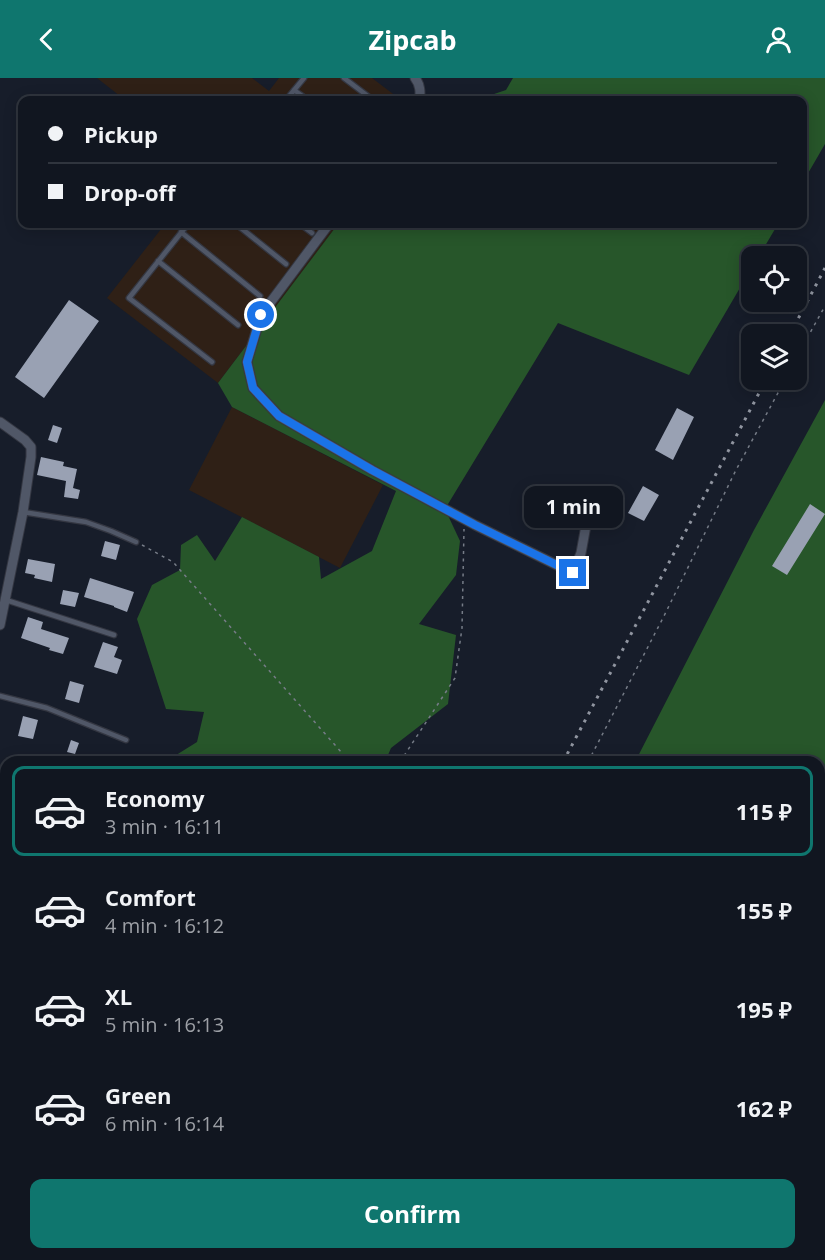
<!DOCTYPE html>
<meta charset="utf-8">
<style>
:root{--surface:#111620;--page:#1e232d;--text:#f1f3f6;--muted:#9c9fa5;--line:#30353e;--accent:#0f766e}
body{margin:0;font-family:"Open Sans",sans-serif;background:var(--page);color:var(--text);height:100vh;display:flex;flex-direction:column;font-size:22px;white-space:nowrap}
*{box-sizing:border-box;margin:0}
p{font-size:20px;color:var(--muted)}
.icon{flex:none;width:33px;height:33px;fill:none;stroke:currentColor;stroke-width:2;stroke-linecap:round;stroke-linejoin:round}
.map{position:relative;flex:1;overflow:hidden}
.panel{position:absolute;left:0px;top:678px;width:825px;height:504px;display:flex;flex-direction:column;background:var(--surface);border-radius:18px 18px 0 0;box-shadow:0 3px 15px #0003,0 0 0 2px var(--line)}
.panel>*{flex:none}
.top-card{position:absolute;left:18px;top:18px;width:789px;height:132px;border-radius:12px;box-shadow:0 3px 15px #0003,0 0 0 2px var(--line);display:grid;align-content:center;height:132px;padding:0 30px;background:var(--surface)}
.fabs{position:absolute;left:741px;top:168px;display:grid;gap:12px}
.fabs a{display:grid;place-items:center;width:66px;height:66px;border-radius:12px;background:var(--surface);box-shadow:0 3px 15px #0003,0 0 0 2px var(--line);font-size:30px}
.end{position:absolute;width:27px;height:27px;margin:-14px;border:8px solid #1a73e8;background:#fff;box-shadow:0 0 0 3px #fff}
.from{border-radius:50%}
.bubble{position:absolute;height:42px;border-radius:12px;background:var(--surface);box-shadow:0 3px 15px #0003,0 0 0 2px var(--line);font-size:20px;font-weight:700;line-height:42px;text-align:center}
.top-card b{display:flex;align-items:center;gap:21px;height:57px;font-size:22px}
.top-card b+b{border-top:2px solid var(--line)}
.top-card i{width:15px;height:15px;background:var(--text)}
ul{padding:10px 0 0;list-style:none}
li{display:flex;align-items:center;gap:18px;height:90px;margin:0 12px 9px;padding:0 18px;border:3px solid transparent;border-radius:12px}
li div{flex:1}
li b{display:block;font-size:22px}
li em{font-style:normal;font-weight:700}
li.active{border-color:var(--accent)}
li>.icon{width:54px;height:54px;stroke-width:1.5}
.action{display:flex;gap:12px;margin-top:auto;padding:12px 30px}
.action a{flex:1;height:69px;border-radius:12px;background:var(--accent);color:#fff;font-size:24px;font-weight:700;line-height:69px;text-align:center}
header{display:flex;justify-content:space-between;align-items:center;height:78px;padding:0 30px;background:var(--accent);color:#fff;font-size:27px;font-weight:700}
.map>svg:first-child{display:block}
.industrial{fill:#2f2016}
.forest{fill:#27562a}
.water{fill:#0e5566;stroke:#4c7f8e;stroke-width:1.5}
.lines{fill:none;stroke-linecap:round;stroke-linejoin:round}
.river{stroke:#0e5566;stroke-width:18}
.building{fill:#99a1b3}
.service-casing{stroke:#343742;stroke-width:7}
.minor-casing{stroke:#343742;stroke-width:11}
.path{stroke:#767c87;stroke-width:1.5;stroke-dasharray:3 4.5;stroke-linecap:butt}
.service{stroke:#505767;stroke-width:4.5}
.minor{stroke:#505767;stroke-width:9}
.rail{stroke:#9095a0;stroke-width:3;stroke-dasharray:3 6;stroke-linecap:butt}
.route{stroke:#1a73e8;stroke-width:8}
</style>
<header><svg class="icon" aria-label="back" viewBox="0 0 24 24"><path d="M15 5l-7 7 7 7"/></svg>Zipcab<svg class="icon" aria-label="person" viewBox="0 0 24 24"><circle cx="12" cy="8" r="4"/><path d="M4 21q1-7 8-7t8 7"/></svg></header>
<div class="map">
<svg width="825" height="1182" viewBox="0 0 825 1182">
<rect width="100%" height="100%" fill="#171d2a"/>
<path class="industrial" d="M97,0H252L269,13L279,0H372L401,22H125Z
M165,146H338L218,305L107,220Z
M232,329L383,407L340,490L189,412Z
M6,930V1158L0,1170V931Z"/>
<path class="forest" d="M513,0H825V66L803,104L802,22H476L506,12Z
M338,146H778L759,178H752L751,191L689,297L558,245L445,431L460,463L456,497L419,546L456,557L448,626L391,670L385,684H165L197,664L204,634L166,631L137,541L152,507L180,492L181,467L197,457L215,483L242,439L319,479L321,501L372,473L396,413L232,329L218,305Z
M825,322V1043L819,1044V684H635L754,452Z"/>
<path class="water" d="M825,1043V1145L819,1148V1044Z
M691,1176H764L749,1182H705Z"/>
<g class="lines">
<path class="river" d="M0,865L6,866"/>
</g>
<path class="building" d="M69,222L99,243L44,320L15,299Z
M677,330L694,339L673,382L655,372Z
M53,347L62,350L57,365L48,362Z
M41,379L64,384L63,388L77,391L73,410L80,412L78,421L64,419L66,403L37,397Z
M643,408L659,417L644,443L628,435Z
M810,426L825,436L787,497L772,488Z
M105,463L120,467L116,482L101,478Z
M28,481L55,486L52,504L34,500L35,497L25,495Z
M90,500L134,514L127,534L114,529V528L84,519Z
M63,512L79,515L75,529L60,526Z
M28,539L43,544L41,551L69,560L63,576L49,572L50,570L21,560Z
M103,564L118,569L114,579L122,582L117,596L94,589Z
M70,603L84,607L79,625L65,621Z
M23,638L38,642L33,661L18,658Z
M71,662L79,665L75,676L67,674Z"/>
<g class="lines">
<defs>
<path id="service" d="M344,0L373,22
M294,12L308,22
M286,22L304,0
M188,146L129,220L212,284
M236,146L286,186
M300,146L312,155
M181,154L260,218
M158,183L238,247
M23,434L86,444L111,453L136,464
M6,522L114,557
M0,618L47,630L126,662
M0,1025L6,1030"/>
<path id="minor" d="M415,0C420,6 421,15 419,22
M329,146L261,237L247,284L253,310L279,338L372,392L475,447L573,495L581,475L591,420
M0,344L25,362L31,369V379L23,434L0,547
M600,1176L615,1182
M155,1182L157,1176
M424,1182L432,1176"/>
</defs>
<use href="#service" class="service-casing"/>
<use href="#minor" class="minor-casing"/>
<path class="path" d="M796,280L825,228
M142,467L173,484L350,684
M400,684L455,600L462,550L464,451
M588,684L664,538L736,392L785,302
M0,832L6,829
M0,921L6,925
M819,996L825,995"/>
<use href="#service" class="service"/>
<use href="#minor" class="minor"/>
<path class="rail" d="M790,256L825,190
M563,684L766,302
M302,1182L305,1176
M321,1182L324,1176"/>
</g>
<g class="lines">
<path class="route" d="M261,237L247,284L253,310L279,338L372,392L475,447L573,495"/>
</g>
</svg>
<div class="fabs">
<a><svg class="icon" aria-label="locate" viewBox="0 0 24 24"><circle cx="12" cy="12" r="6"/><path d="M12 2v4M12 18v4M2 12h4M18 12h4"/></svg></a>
<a><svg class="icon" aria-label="layers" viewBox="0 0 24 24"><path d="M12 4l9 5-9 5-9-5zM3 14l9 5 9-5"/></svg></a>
</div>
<i class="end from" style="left:261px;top:237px"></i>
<i class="end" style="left:573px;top:495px"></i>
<div class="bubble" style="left:524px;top:408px;width:99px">1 min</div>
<div class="top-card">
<b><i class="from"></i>Pickup</b>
<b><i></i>Drop-off</b>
</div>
<section class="panel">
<ul>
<li class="active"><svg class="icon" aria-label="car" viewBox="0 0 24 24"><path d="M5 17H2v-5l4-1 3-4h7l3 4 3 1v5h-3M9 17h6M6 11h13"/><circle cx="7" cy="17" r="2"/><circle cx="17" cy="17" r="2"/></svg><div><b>Economy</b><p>3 min · 16:11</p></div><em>115 ₽</em></li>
<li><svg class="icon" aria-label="car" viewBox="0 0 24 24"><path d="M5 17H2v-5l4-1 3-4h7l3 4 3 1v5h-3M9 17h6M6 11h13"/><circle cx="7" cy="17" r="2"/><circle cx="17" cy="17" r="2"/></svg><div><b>Comfort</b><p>4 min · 16:12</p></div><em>155 ₽</em></li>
<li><svg class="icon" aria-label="car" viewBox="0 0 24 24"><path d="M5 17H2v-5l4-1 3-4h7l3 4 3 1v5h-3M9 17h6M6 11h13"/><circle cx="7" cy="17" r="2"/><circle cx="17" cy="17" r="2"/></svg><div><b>XL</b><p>5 min · 16:13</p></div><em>195 ₽</em></li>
<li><svg class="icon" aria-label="car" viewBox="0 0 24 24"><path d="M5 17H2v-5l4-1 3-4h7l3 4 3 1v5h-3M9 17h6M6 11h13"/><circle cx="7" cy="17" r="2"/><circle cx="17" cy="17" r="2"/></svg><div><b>Green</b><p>6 min · 16:14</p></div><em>162 ₽</em></li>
</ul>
<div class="action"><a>Confirm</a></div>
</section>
</div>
